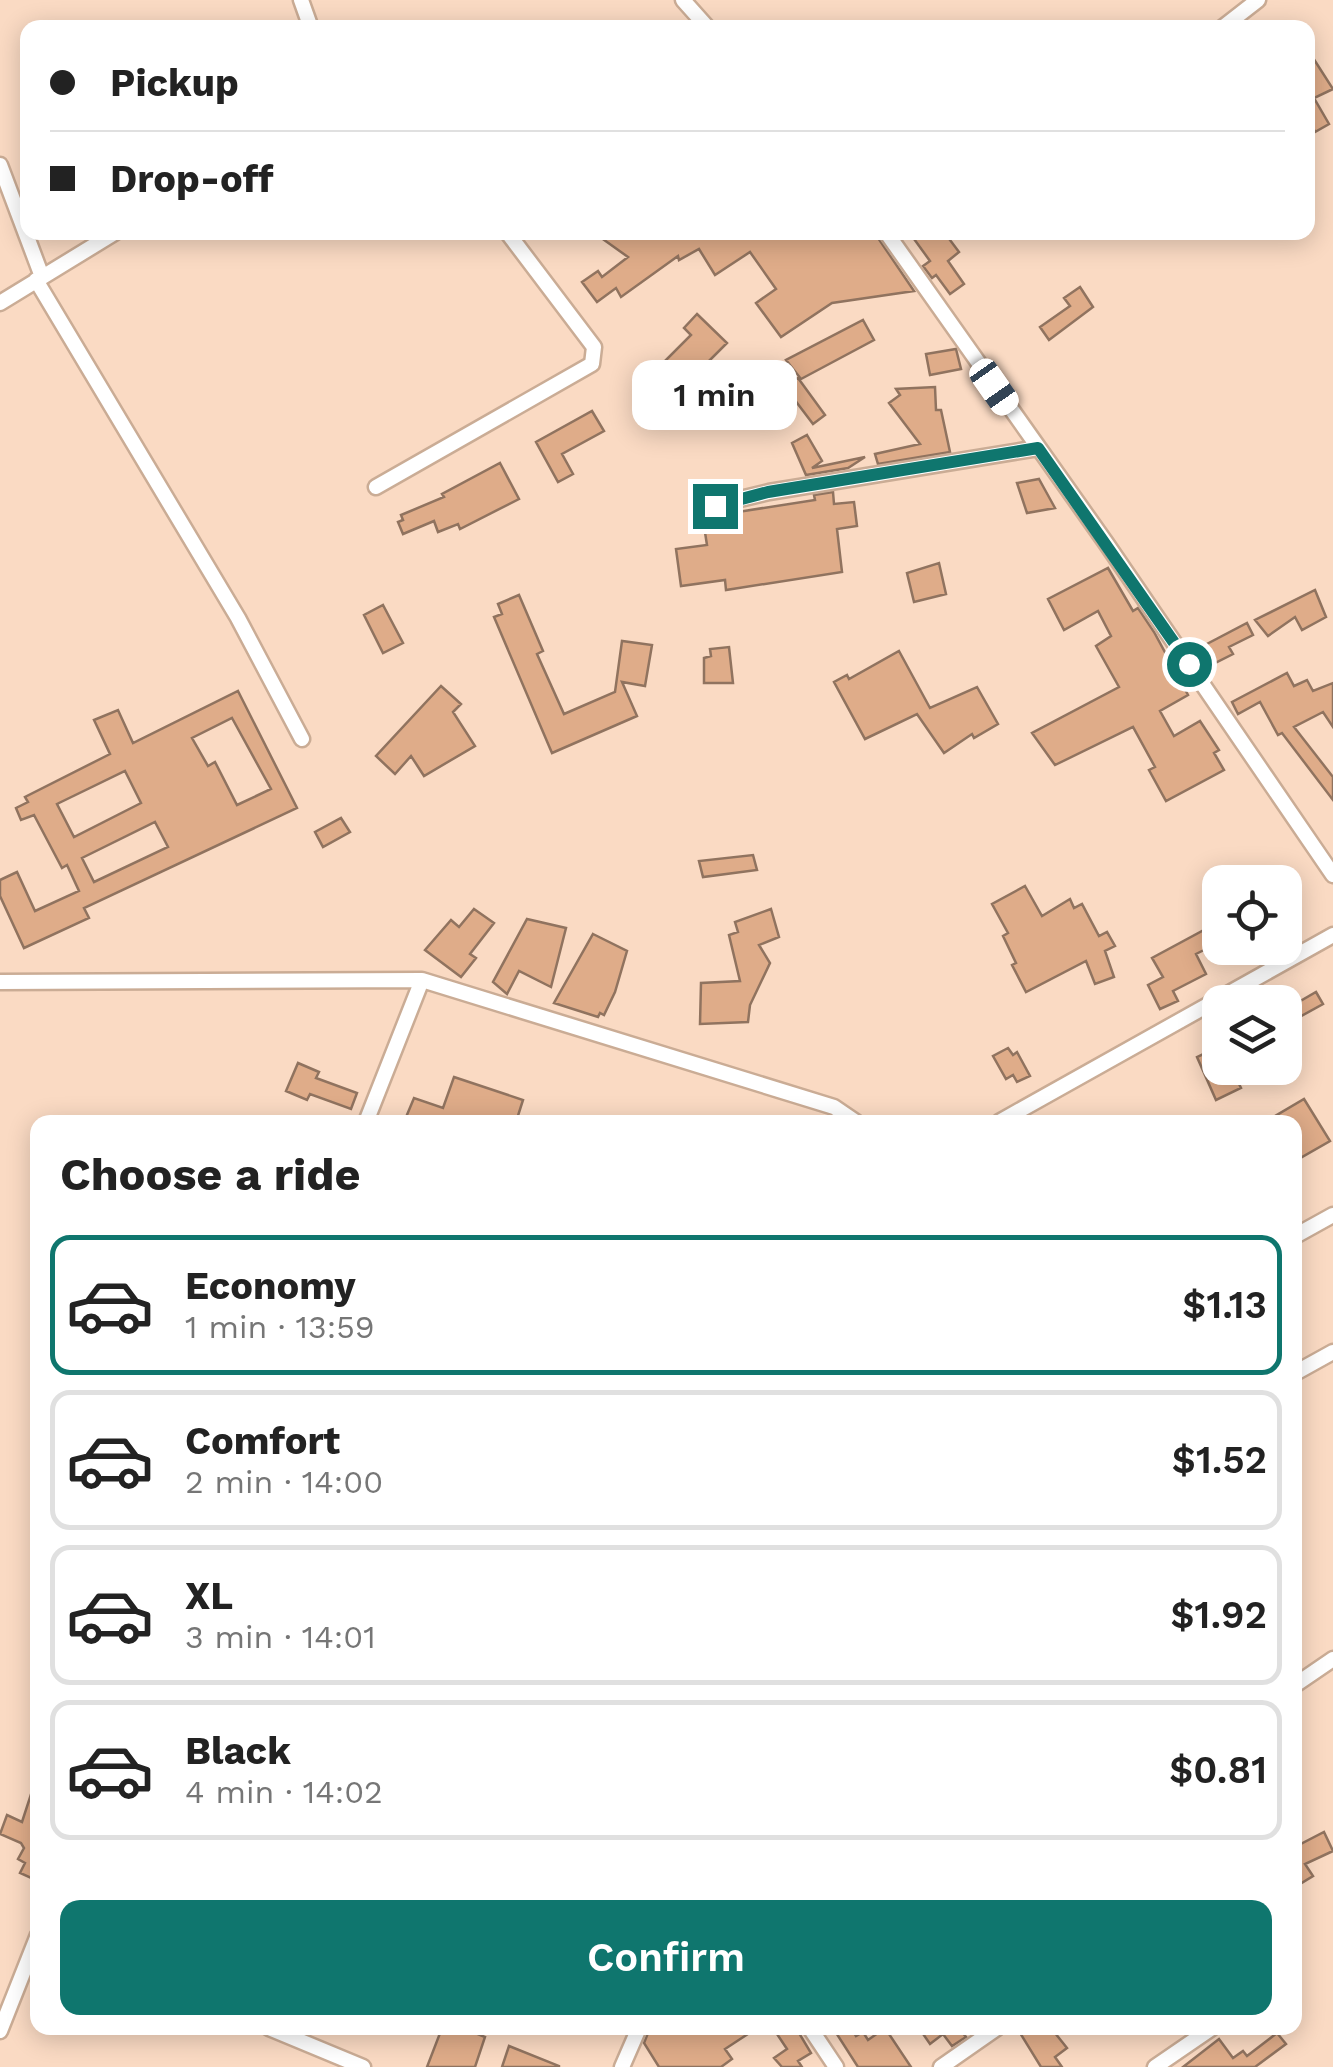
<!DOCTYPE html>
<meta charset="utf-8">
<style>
:root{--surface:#fff;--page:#f6f6f6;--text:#222;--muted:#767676;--line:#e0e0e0;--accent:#0f766e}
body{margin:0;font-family:"Work Sans",sans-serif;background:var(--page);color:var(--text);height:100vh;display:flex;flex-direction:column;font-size:38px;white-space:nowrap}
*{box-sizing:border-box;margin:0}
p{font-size:32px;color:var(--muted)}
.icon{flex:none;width:55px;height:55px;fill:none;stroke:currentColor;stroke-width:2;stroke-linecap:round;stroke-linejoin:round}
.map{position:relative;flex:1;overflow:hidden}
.details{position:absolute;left:30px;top:1115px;width:1272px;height:920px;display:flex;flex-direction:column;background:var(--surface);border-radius:20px;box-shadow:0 5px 25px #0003}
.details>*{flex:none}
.hud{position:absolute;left:20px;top:20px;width:1295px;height:220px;border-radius:20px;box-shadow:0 5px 25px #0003;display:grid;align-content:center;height:220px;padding:0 30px;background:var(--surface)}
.fabs{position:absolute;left:1202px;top:865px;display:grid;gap:20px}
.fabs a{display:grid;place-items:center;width:100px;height:100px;border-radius:20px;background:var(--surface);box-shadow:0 5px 25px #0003;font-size:50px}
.end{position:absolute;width:45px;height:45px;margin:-22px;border:12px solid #0f766e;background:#fff;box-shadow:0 0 0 5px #fff}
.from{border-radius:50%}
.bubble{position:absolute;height:70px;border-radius:20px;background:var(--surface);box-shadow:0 5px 25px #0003;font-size:32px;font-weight:600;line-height:70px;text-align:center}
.car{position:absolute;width:30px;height:60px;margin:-30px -15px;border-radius:12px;box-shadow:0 0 8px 2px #0007;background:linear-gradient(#fff 24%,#345 0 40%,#fff 0 76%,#345 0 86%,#fff 0)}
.hud b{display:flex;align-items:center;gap:35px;height:95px;font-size:38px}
.hud b+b{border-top:2px solid var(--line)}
.hud i{width:25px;height:25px;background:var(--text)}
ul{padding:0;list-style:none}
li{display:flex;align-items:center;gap:30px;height:140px;margin:0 20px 15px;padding:0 10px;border:5px solid var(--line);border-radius:20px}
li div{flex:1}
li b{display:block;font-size:38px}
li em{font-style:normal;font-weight:600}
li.current{border-color:var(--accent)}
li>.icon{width:90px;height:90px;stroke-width:1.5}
h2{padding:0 30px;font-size:45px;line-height:120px}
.button{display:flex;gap:20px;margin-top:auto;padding:20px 30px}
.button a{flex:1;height:115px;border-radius:20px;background:var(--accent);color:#fff;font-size:40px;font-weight:600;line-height:115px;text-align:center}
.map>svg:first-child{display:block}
.building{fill:#dfac89;stroke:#90735f;stroke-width:2.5;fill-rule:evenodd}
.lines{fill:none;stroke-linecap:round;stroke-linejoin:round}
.minor-casing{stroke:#caac95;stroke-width:19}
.minor{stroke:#fff;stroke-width:14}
.route{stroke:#0f766e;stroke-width:12}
</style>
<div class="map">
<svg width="1333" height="2067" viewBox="0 0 1333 2067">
<rect width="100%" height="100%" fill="#fadac3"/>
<path class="building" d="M1308,50L1333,89L1314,98L1329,124L1315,132L1308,116Z
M593,232H874L914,291L832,303L781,337L756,303L776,289L750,252L715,275L699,249L679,260L678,256L621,297L616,288L597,302L582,282L598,271L602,277L628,257Z
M909,232H944L959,252L948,261L964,284L950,294L936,275L932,278L923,266L930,261Z
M1080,287L1093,307L1049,340L1040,327L1070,306L1064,298Z
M697,314L727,343L672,398L652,384L657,379L652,374L691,335L684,328Z
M863,320L874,340L801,379L786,360Z
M956,349L961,369L930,375L926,354Z
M798,378L825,415L813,424L785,387Z
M935,387L936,410H941L950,452L878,464L875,454L920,444L889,403L900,395L896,389Z
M592,411L604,431L562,454L573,474L558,482L536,442Z
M807,435L822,461L812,468L865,457L848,468L806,475L792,443Z
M500,463L519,499L460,529L458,524L438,532L434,521L403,534L398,522L403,520L401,515L444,497L442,494Z
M1039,479L1055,508L1027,513L1017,483Z
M833,492L834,504L854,502L857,526L837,529L842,572L726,590L725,580L681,586L676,549L707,545L704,526L719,523L718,515L815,500L814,495Z
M939,563L946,594L914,602L907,573Z
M1108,568L1133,611L1138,608L1154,632L1188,695L1160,711L1174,736L1200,721L1219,750L1214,753L1224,770L1166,801L1149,770L1155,767L1133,727L1055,765L1032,733L1119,687L1096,646L1111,636L1098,611L1064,630L1048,599Z
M1315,590L1326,617L1302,630L1295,617L1268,636L1255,620Z
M519,595L543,651L537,654L564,714L615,692L622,641L652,645L645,686L622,682L637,716L552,753L494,617L502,614L498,604Z
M383,605L403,643L383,653L364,615Z
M1247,623L1253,635L1229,647L1233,654L1215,663L1205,645Z
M729,647L733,683H704V658L711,656L710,649Z
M899,651L930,708L977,687L998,724L974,738L972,734L944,753L917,714L865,739L834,682L847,675L849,679Z
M1287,673L1294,686L1307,680L1313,691L1333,683V727L1323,712L1294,727L1333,777V800L1282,733L1278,735L1260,702L1238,714L1232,702Z
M441,686L461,704L453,712L475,746L424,776L411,756L395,774L376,756Z
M238,691L297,808L84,908L89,918L24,948L0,896V880L17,872L35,911L79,891L67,865L62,868L34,815L21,820L16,808L28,802L25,797L110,754L94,720L118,710L133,743ZM232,718L271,789L237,805L215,762L208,766L192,738ZM125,771L141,803L74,837L57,804ZM155,822L168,847L94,882L82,858Z
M341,818L350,832L323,847L315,832Z
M753,855L757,870L703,877L699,861Z
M1025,886L1042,916L1070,899L1074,908L1082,904L1099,936L1107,932L1115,946L1105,951L1114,977L1095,984L1086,961L1026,992L1012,965L1016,963L1003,936L1008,933L992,904Z
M474,909L494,923L470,954L476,958L461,977L425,950L451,920L459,927Z
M771,909L779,937L759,945L770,963L750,1005L748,1022L700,1024L701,983L740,981L729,935L738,932L735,922Z
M527,919L566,928L551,987L519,971L507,994L493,982Z
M1204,930L1212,946L1196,954L1206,974L1173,991L1178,1001L1160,1009L1148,985L1163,977L1152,958Z
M593,934L627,951L615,992L604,1015L600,1013L598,1017L554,1003Z
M1316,992L1323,1004L1285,1025V1010Z
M1220,1046V1068H1231L1241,1088L1216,1100L1197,1057Z
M1008,1048L1013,1055L1017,1052L1030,1076L1017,1082L1013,1075L1006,1079L993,1056Z
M298,1063L319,1072L316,1078L357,1093L351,1109L310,1094L307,1100L286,1091Z
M454,1077L523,1100L516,1122H404L414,1098L443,1108Z
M1304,1099L1330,1141L1295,1161V1122H1265Z
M35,1782H38V1881L20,1873L25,1863L18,1859L24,1848L21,1843L0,1834L7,1815L22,1822Z
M1324,1832L1333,1851L1305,1864L1313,1876L1295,1887V1847Z
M442,2028H463L485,2037L475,2067H427Z
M650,2028H757L725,2049L732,2059L721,2067H659L644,2043Z
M773,2028H796L811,2053L798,2061L802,2067H782L774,2058L787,2049Z
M833,2028H851L856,2036L863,2032L868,2040L885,2028L911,2067H858Z
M919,2028H959L966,2037L952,2046L943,2034L930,2044Z
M1017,2028H1051L1067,2048L1055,2057L1062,2067H1041Z
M1277,2033L1286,2044L1255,2067H1183L1219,2039L1233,2058L1243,2051L1247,2056Z
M509,2046L559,2066V2067H502Z"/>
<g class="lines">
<defs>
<path id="minor" d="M301,0L311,28
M683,0L708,28
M1222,28L1258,0
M0,165L41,274
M886,232L1106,543L1333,875
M36,280L238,618L302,739
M0,303L116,232
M376,487L592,364L594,347L507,232
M715,505L769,492L1038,448
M0,982L422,980L834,1107L856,1122
M366,1122L422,980
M999,1122L1333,935
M1295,1236L1333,1215
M1295,1373L1333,1352
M1295,1685L1333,1659
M269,2028L363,2067
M810,2028L836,2067
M0,2031L38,1935
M622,2067L639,2028
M941,2067L997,2028
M1155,2067L1212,2028"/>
</defs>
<use href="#minor" class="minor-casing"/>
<use href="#minor" class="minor"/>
</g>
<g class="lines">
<path class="route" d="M715,506L768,492L1038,448L1189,664"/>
</g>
</svg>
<div class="fabs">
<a><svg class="icon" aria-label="locate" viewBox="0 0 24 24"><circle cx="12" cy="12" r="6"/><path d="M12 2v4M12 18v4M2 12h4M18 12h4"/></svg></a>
<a><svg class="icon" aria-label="layers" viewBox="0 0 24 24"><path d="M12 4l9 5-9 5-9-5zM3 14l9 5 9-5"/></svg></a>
</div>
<i class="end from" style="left:1189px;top:664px"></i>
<i class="end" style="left:715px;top:506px"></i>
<div class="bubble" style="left:632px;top:360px;width:165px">1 min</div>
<i class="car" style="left:994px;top:387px;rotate:145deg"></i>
<div class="hud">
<b><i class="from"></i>Pickup</b>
<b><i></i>Drop-off</b>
</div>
<section class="details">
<h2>Choose a ride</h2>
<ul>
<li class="current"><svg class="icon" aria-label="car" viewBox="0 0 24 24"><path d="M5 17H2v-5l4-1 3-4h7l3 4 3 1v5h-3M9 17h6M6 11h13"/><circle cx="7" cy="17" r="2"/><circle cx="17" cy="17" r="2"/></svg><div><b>Economy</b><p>1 min · 13:59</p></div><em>$1.13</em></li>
<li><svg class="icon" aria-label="car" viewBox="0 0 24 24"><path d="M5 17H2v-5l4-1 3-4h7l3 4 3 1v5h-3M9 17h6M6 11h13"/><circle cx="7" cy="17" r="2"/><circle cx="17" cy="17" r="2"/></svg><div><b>Comfort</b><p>2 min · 14:00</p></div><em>$1.52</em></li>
<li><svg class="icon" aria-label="car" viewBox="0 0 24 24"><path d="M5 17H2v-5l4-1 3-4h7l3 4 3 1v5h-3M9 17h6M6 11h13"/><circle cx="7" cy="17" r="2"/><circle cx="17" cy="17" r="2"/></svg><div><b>XL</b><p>3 min · 14:01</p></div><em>$1.92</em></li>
<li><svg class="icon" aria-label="car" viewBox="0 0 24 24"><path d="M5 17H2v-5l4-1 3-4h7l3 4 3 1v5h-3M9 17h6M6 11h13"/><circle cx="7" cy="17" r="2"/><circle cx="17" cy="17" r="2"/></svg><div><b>Black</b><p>4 min · 14:02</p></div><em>$0.81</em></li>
</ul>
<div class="button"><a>Confirm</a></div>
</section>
</div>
